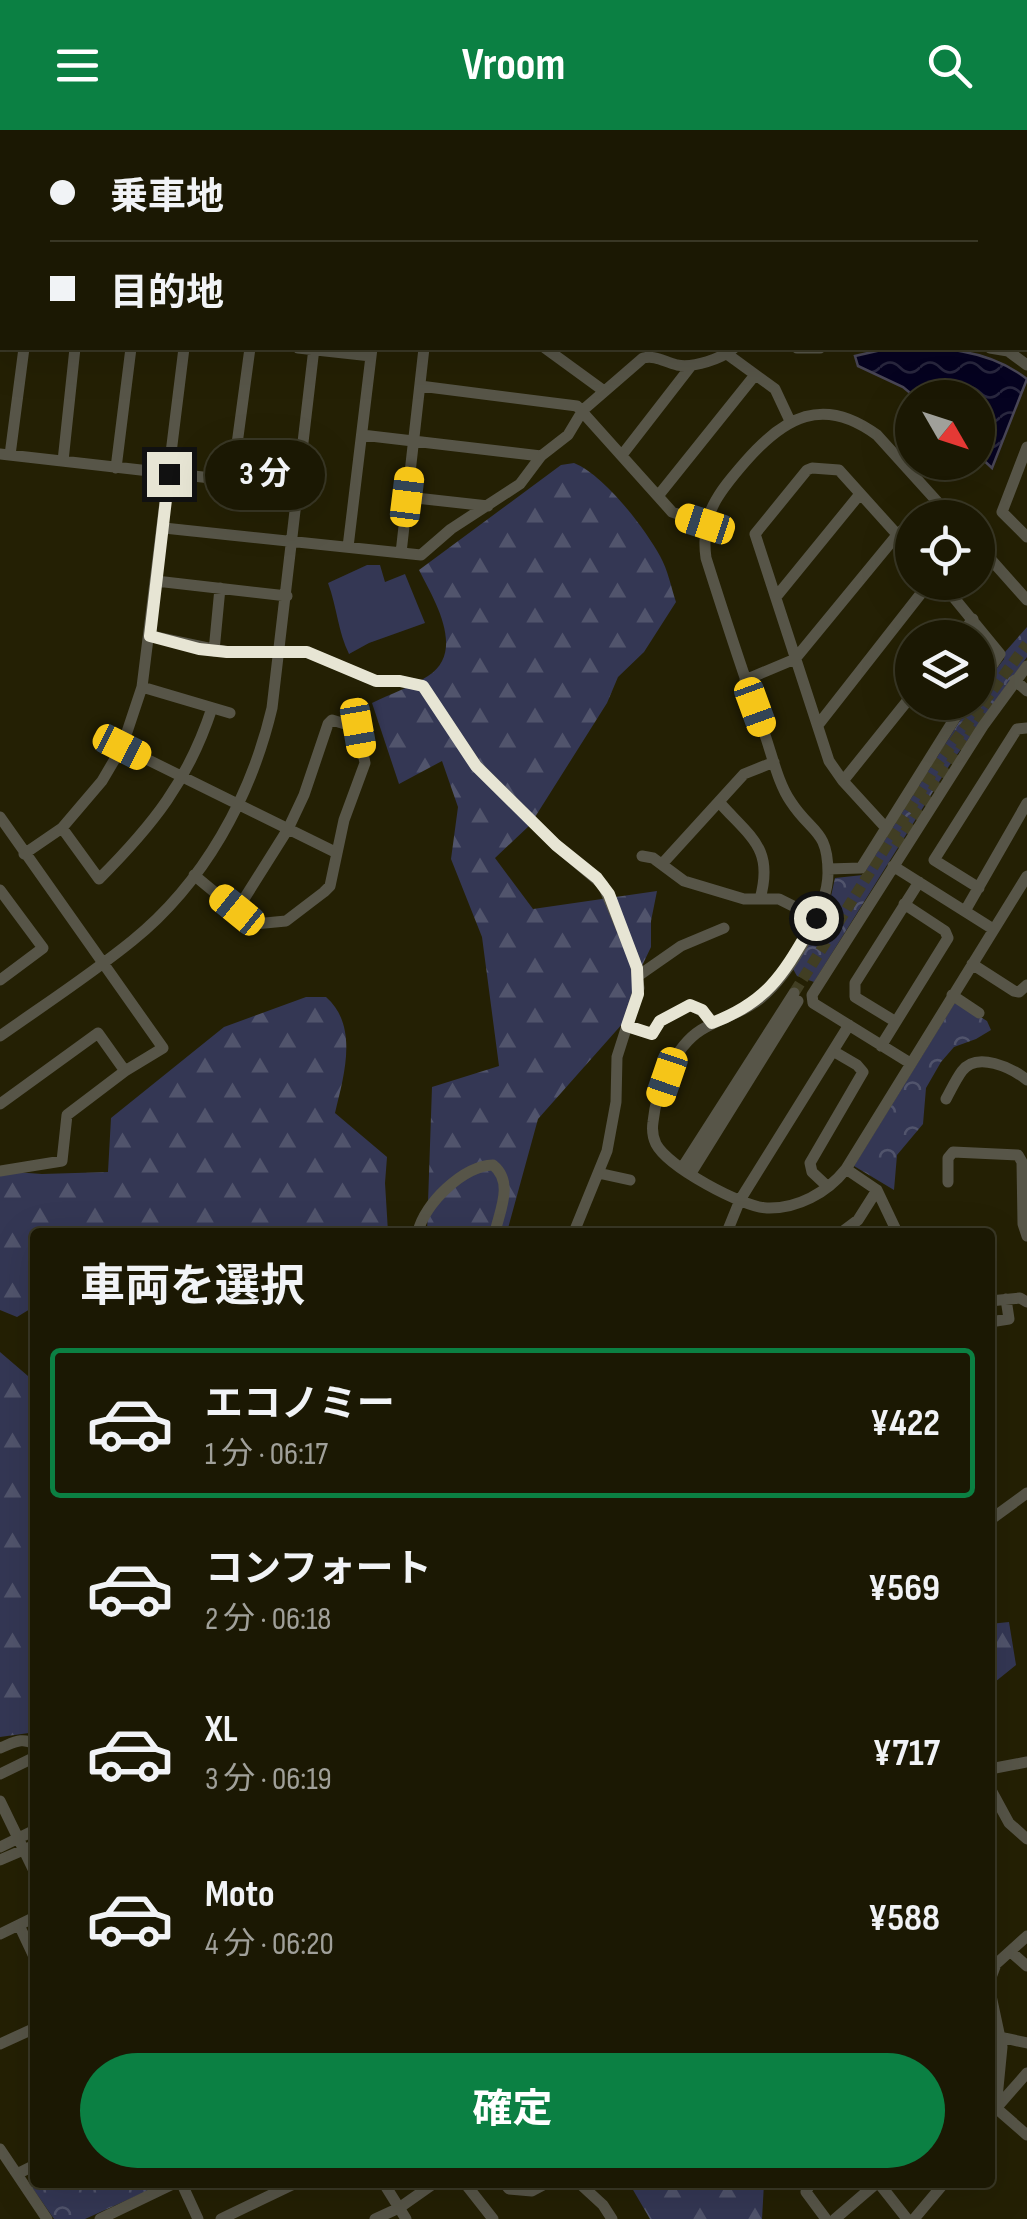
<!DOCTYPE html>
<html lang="ja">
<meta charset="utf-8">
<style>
:root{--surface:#1b1803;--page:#24210d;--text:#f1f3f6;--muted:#a0a09a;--line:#393725;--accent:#0b8043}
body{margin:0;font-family:"Sofia Sans Condensed","Noto Sans JP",sans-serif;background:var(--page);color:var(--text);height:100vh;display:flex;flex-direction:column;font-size:38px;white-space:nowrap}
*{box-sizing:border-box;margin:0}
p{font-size:32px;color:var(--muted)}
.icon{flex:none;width:55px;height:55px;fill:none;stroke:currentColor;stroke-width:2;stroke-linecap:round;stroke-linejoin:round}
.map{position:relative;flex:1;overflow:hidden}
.details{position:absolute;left:30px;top:1098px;width:965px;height:960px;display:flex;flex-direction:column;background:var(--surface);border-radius:10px;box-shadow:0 10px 40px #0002,0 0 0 2px var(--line)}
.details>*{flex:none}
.top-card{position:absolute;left:0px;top:0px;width:1028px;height:220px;box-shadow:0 10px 40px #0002,0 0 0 2px var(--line);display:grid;align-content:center;height:220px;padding:0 50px;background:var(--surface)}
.needle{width:65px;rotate:129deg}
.tools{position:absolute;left:895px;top:250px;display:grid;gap:20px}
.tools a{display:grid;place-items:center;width:100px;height:100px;border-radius:50%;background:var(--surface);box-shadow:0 10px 40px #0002,0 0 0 2px var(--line);font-size:50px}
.end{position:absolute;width:45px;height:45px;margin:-22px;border:12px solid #e7e5d4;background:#111;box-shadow:0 0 0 5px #111}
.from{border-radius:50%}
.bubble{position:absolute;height:70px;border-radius:35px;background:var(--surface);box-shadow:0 10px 40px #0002,0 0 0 2px var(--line);font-size:32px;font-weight:700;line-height:70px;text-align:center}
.car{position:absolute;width:30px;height:60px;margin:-30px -15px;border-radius:12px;box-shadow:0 0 8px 2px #0007;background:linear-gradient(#f5c518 24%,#345 0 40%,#f5c518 0 76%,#345 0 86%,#f5c518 0)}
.top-card b{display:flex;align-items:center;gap:35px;height:95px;font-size:38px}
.top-card b+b{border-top:2px solid var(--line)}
.top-card i{width:25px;height:25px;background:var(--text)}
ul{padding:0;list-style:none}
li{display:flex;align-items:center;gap:30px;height:150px;margin:0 20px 15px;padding:0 30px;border:5px solid transparent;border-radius:10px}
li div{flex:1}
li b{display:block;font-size:38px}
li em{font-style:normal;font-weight:700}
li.current{border-color:var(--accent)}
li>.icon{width:90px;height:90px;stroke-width:1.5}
h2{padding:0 50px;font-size:45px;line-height:120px}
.cta{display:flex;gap:20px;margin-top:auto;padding:20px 50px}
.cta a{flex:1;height:115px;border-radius:60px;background:var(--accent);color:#fff;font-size:40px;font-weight:700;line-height:115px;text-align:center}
header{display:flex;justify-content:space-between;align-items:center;height:130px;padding:0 50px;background:var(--accent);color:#fff;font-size:45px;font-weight:700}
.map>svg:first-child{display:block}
.forest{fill:url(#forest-firs)}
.park{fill:url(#park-crowns)}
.pitch{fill:#343754}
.water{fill:url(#water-waves);stroke:#4a4757;stroke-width:2.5}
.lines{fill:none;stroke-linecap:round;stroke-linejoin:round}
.minor-tunnel{stroke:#413e23;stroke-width:11;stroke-dasharray:11 5.5;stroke-linecap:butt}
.minor{stroke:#575548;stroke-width:11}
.major{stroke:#8e8a70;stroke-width:14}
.route{stroke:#e7e5d4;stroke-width:12}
</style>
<header><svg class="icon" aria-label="menu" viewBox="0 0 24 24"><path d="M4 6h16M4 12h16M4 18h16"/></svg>Vroom<svg class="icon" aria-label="search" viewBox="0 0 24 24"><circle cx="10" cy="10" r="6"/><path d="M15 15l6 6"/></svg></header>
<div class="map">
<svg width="1027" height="2089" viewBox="0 0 1027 2089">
<defs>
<pattern id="forest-firs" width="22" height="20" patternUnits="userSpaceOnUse" patternTransform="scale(2.5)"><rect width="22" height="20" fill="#343754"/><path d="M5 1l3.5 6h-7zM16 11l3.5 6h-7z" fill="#51546c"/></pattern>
<pattern id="park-crowns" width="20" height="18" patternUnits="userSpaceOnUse" patternTransform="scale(2.5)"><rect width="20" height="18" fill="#343754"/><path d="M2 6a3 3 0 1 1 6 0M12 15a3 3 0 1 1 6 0" fill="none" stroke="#51546c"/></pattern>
<pattern id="water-waves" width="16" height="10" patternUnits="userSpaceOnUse" patternTransform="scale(2.5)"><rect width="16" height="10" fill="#060321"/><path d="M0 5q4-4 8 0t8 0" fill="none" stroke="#2a2840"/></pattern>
</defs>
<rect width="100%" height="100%" fill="#242004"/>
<path class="forest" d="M574,333C604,345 644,397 660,426C668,440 671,457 676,472L644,522L618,547L607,573L530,695L495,728L533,779L657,761L651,791V817L641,838L631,884L538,989L507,1102H427L432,957L499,936L482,807L451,729L458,677L442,631L399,654L372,573C390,564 411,557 428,546C467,521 433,468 419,440L561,335Z
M306,867H326C359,896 344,945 335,983L387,1027L385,1053L388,1102H35V1176L17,1187L0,1180V1041L42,1044L108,1042L111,988L224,897Z
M0,1222L35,1252V1607L29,1603L0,1607Z
M1009,1492L1016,1535L990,1556V1494Z
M629,2053H764L762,2089H650Z"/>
<path class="park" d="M1027,497V527L949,636L814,852L797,846L793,839L828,780L835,748L863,745L971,573L978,572V563L1004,529L1005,522Z
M958,873L987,891L991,900L976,909L954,917L941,932L926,958L923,994L897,1025L894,1060L854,1036L954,874Z
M35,2043V2052L165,2053L85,2089H54L29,2053L31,2045Z"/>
<path class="pitch" d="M367,435H380L385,452L405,444L425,493L369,513L349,524C338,502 337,477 328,453Z"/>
<path class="water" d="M890,218C940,217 987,218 1027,249L992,338L978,325V268L915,267L903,257L858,236L855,226Z"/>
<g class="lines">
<path class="minor-tunnel" d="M896,716L991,573
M794,863L939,632L1027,514"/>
<path class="minor" d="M593,0L600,2
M831,0L837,2
M97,2L98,0
M207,2V0
M338,2V0
M645,2V0
M795,2L796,0
M862,2L863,0
M0,47H2
M1025,55L1027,56
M0,186H2
M298,218L371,226
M545,218L604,261
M797,218H820
M990,218L1008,221L1027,235
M727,224L775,259L790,291
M420,256L577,276L672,382L705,393
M362,305L541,326
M1027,317L1002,382L1027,407
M0,324L299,358
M10,325L24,218
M622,325L691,236
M63,331L75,218
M116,338L131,218
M232,351L250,218
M658,366L755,245
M407,367L488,376
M917,388L936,371
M952,388L877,305C823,265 784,287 745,332C718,363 700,385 706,428C725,488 745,549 766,608C773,629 779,655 791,672C811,703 828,699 828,743C828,779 789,845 761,868C743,883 720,888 701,900C674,917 656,961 653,992C652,999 653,1008 656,1014C668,1037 742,1077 767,1078C797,1079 827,1063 846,1039L1027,746
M164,398L421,425L451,399L520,354L541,326L568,305L583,280L643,228C656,225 664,232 677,235C694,238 721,229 734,218
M978,415L1027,470
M348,417L372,218
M401,423L424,218
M156,451L287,466
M941,452L1000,524L978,556
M776,467L860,364
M151,506L227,522H307L376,551H400L423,556L476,635L556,715L603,755L635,831L639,858L617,927L616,972L607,1021L574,1102
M958,508L973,489
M214,521L220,458
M745,550L795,529L897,405L912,391
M1015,550L1027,561
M142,557L230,583
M818,595L930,452
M122,617L335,722
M843,651L912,565
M719,672C751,708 774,718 760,769
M0,687L163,918L125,941L67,985L62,1031L0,1041
M62,698L99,749C153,695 188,651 212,578
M886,698L843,651L829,631L755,404L807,340L812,338L839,340L912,421
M24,724L62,698L102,651L122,617L142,557L184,218
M642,726L653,728L684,751L744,769H779L817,788
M662,734L744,644L774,632
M893,736L993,799
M828,739L861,738L965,572
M194,745C214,762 234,778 254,794L286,791L324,762L330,756L344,690L365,633L358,598L332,590L328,594L304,665L288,699L237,780
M979,758L934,730L1017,599L1027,598
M0,760L43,818L0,850
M965,781L1027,673
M972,834L1014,861L1019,862L1027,855
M638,846L681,816L724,798
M952,865L979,883
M896,892L855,867V853L919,752
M627,896L652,904L660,891L690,875L702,881L712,893
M0,906C44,875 90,845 132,811C204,753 251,667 272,578L314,218
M881,916L948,808L945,801L904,774
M910,933L813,873L812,865L983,596L1027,536
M946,969C951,960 956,949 962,941C977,921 1012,938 1027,950
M0,974L98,903L125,941
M682,1038L794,863
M846,1039L877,1060L897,1102
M598,1043L630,1050
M691,1043L798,871
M948,1052V1028L953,1022L1018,1025L1022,1032L1023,1094L1027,1106
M828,1057L812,1042L810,1033L863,942L857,935L833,921
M418,1102C424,1074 463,1036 493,1035C514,1052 500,1080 495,1102
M727,1102L740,1070L849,895
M842,1102L858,1090L877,1060
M990,1171L1020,1168L1027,1172
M990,1192L1009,1189L1006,1169
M990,1390L1027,1363
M0,1618C13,1613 23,1606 35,1615
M990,1639L1027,1632
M0,1644L35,1627
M990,1658L1009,1693L1027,1709
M0,1671L35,1743
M0,1717L35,1700
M0,1730L35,1715
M19,1795L35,1829
M0,1804L35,1787
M1011,1822L1027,1836
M990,1850L996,1834L1027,1806
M990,1861L1002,1917L996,1978L1027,2005
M1000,1907L1027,1913
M0,1914L35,1898
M990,1985L1027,1943
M0,2019L47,2089
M17,2044L35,2035
M181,2052L198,2089
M383,2052L406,2089
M464,2052L493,2089
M503,2052L509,2059L532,2061L549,2052
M578,2052L603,2075L612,2089
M811,2052L806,2062L826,2089
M878,2052L907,2089
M100,2089L177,2052
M221,2089L298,2052
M375,2089L399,2078L436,2052
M835,2089L878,2052
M914,2089L945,2052"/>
<path class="major" d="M124,0L147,2
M1025,166L1027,167
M1025,183L1027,184"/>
</g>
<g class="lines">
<path class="route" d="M169,344L150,506L199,519L227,522H307L376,551H400L423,556L476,636L556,715L597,748L609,764L637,838L638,864L627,896L652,904L660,891L690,875L702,880L712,893C772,870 785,840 816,788"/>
</g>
</svg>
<div class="tools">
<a><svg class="needle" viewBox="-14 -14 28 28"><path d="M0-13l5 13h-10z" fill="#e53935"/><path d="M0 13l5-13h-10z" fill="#a0a09a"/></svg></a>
<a><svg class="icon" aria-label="locate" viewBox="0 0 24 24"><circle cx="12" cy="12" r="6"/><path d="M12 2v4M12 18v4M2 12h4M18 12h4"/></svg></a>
<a><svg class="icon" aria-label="layers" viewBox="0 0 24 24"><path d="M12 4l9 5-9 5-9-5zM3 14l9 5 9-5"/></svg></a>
</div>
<i class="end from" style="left:816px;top:788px"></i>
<i class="end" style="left:169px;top:344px"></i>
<div class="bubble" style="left:205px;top:310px;width:120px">3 分</div>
<i class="car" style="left:407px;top:367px;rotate:7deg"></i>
<i class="car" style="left:705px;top:394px;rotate:288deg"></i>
<i class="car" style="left:755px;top:577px;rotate:160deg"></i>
<i class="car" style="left:358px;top:598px;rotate:170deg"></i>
<i class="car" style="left:122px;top:617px;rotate:117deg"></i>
<i class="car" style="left:237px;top:780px;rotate:309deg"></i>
<i class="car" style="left:667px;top:947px;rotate:199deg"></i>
<div class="top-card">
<b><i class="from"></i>乗車地</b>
<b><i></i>目的地</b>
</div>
<section class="details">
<h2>車両を選択</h2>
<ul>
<li class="current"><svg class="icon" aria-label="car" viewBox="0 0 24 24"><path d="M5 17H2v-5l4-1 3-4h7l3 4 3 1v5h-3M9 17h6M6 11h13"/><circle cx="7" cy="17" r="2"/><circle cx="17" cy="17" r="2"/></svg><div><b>エコノミー</b><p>1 分 · 06:17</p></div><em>¥422</em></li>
<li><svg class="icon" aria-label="car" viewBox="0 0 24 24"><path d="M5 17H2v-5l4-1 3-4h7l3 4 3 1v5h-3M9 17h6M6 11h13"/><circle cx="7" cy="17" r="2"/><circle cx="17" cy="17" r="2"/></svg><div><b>コンフォート</b><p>2 分 · 06:18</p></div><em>¥569</em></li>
<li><svg class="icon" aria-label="car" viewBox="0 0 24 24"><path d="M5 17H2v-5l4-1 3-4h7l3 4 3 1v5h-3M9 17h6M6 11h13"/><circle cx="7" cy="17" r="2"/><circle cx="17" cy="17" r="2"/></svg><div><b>XL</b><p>3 分 · 06:19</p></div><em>¥717</em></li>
<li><svg class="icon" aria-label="car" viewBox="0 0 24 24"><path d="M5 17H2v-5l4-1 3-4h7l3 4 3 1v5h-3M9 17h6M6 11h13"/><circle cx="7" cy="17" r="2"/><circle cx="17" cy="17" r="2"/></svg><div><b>Moto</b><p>4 分 · 06:20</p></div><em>¥588</em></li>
</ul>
<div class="cta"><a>確定</a></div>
</section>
</div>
